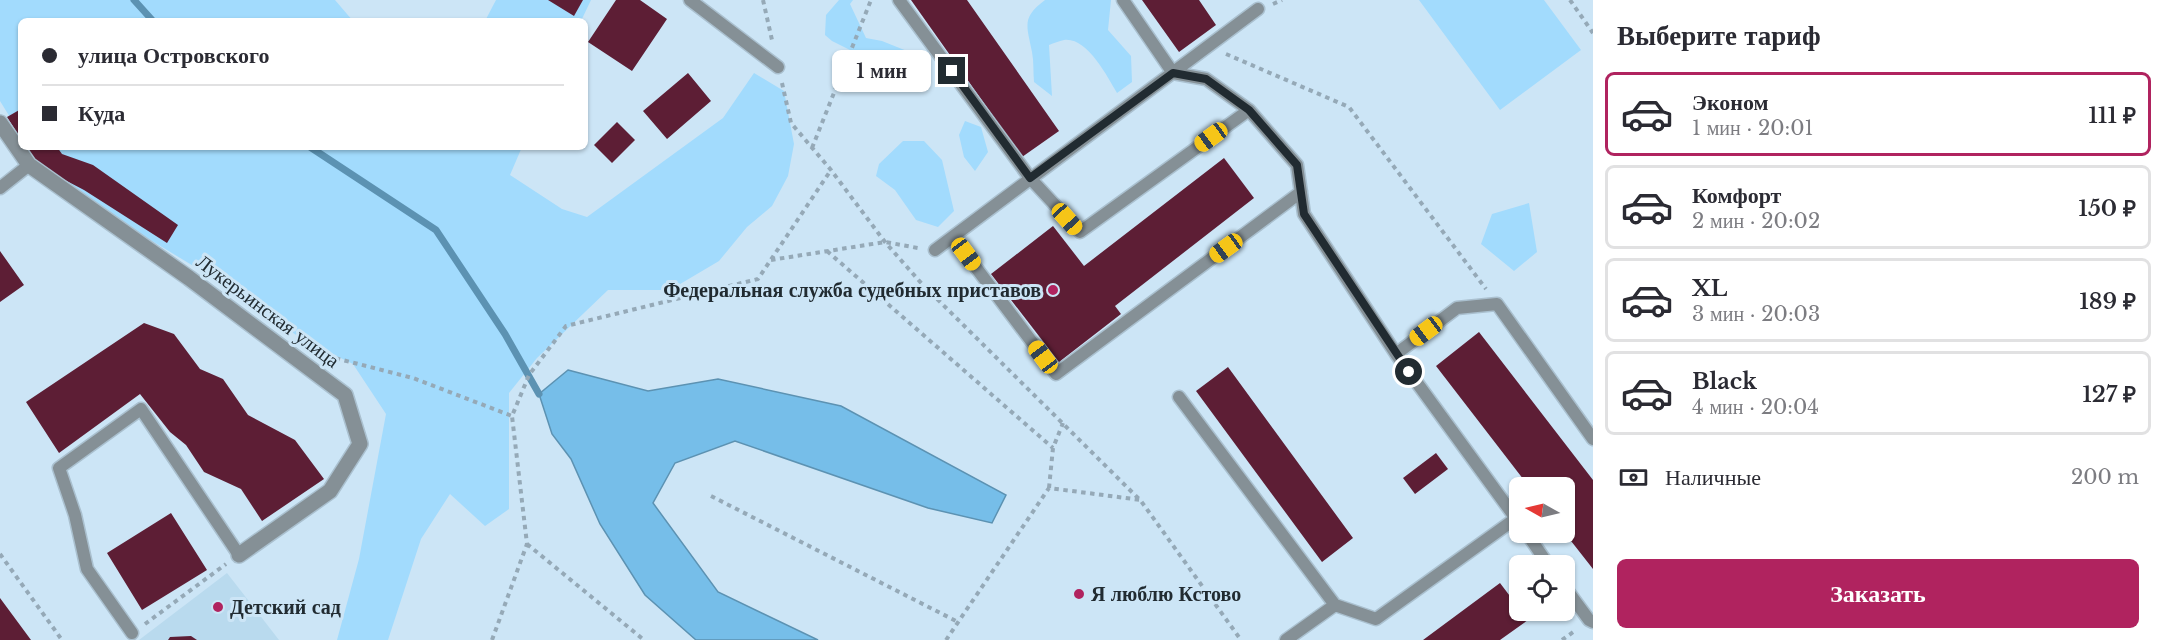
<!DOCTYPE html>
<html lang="ru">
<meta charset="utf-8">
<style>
:root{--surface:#fff;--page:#f7f7f7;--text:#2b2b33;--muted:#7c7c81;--line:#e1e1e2;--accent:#b0235f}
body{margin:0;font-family:"Libre Baskerville",serif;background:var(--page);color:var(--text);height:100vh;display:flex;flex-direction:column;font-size:22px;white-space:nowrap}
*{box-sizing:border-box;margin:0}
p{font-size:20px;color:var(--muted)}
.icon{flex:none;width:33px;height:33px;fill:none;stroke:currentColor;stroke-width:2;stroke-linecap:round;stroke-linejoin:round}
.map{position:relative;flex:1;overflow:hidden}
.panel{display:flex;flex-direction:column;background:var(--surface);width:570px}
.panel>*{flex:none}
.banner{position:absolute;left:18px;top:18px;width:570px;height:132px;border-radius:9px;box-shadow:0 2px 4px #0004;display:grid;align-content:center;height:132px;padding:0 24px;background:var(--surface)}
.needle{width:39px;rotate:278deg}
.fabs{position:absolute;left:1509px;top:477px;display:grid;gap:12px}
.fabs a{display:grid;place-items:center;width:66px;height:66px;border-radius:9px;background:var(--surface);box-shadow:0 2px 4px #0004;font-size:30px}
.end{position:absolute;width:27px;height:27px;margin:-14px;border:8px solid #212b31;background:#fff;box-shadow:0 0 0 3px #fff}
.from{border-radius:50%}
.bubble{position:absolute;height:42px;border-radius:9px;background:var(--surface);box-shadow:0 2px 4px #0004;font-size:20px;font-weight:600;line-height:42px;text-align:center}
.car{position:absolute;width:18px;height:36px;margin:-18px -9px;border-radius:8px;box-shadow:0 0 4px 2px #0007;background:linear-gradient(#f5c518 24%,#345 0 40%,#f5c518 0 76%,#345 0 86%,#f5c518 0)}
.banner b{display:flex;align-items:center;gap:21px;height:57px;font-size:22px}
.banner b+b{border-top:2px solid var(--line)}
.banner i{width:15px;height:15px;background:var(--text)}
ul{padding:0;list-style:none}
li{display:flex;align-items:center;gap:18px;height:84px;margin:0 12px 9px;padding:0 12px;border:3px solid var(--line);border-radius:9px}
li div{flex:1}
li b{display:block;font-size:22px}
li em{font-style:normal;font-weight:600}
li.on{border-color:var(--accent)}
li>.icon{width:54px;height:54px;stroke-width:1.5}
h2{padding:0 24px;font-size:27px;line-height:72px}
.pay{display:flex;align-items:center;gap:15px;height:66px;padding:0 24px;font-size:22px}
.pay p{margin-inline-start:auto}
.action{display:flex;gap:12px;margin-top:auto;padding:12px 24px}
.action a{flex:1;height:69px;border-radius:9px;background:var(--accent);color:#fff;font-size:24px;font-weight:600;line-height:69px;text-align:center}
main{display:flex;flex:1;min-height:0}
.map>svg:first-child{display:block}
.built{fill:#b9daee}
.green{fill:#a2dbfd}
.water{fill:#76bee9;stroke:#5c92b2;stroke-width:1.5}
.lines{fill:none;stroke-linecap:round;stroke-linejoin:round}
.stream{stroke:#5c92b2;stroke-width:7}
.building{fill:#5d1e35}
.lane-casing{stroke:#aac0cf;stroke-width:15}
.street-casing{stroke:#aac0cf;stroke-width:18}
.path{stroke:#95a9b7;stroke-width:4;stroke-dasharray:4.5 4.5;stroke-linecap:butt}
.lane{stroke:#859096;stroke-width:12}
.street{stroke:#859096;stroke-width:15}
.route{stroke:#212b31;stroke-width:8}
.poi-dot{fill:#b0235f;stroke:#cce5f6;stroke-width:2}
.labels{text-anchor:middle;stroke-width:6;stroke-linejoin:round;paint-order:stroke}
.poi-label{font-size:20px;font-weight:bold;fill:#212b31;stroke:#cce5f6;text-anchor:start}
.street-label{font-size:20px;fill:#212b31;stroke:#cce5f6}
</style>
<main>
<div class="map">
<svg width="1593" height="640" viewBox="0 0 1593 640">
<rect width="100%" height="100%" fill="#cce5f6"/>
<path class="built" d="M227,573L279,640H139Z"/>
<path class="green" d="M0,0H335L353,21H21V135L0,101Z
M496,0H591L581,21H485Z
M839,0H853L850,4L866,38L882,41L907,51L911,68L902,70L886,60L860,55L832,41L825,35L826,15Z
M1045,0H1111L1108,30L1131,56L1132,82L1117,93C1107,76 1087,37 1064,40C1059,41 1054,43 1049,45L1052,96L1034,82C1033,72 1034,62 1032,52C1027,26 1021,18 1045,0Z
M1419,0H1544L1581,50L1500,110Z
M754,73L784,91L794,144L788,176L772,206L747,227L719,261L670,290H608L537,358L509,393V509L485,526L450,494L421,539L388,640H337L359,559L386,414L353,364L302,339L205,273L109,215L42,168L29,147H522L510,175L562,209L587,217L723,118Z
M965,121L981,127L988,152L975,171L964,157L959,135Z
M903,141H924L942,160L954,211L938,227L916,220L895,190L876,176L879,164Z
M1529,203L1537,252L1514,271L1481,244L1492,214Z"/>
<path class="water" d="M568,370L648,391L718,379L841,406L1006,495L992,523L928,508L735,441L675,463L653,503L718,592L818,640H696L645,595L600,524L571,459L552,434L539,394Z"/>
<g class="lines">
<path class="stream" d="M134,0L153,21
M310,147L436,230L505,334L539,394"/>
</g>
<path class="building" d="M548,0H583L574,16Z
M616,0H640L667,19L632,71L588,42Z
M911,0H967L1059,131L1022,157Z
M1142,0H1199L1216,25L1179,52Z
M688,73L711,101L667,139L643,111Z
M21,109V139L7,117Z
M617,122L635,140L612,163L594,145Z
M26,147H57L62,154L93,165L178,225L167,243L84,190L38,166Z
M1224,158L1254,198L1115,306L1121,314L1059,362L991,274L1053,226L1084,266Z
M0,251L24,285L0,302Z
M144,323L174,334L200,369L223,379L248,415L295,440L324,479L262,521L241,489L204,472L186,445L170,432L140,394L59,453L26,402Z
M1479,332L1593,480V569L1564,532V488H1530L1436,366Z
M1228,367L1353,538L1322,562L1196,391Z
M1436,453L1448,469L1415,494L1403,478Z
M171,513L207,570L142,610L107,553Z
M1500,583L1528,620L1500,640H1423Z
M0,598L31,640H0Z
M191,636L197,640H168L170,637Z"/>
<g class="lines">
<defs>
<path id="lane" d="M690,0L778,67
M899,0L1030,178L1080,232L1249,110
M1123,0L1173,73L1206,79L1249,110L1297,165L1304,214L1396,354L1520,524
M0,188L29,165
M953,237L1056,374L1301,192
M935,250L1258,9
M1396,354L1457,308L1497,304L1593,439
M1179,397L1335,605L1376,619L1515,519
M1526,532L1549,566
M1564,586L1589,620L1593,622
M132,633L87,569L75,515L59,468L141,409L239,555
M1286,640L1335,605"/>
<path id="street" d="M0,123L29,165L189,278L345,395L360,444L330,491L239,555"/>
</defs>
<use href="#lane" class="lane-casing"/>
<use href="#street" class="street-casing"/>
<path class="path" d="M763,0L772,40
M1570,0L1593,33
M1273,4L1282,0
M1226,54L1349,107L1486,289
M782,83L791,123L831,170L885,242L922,284L1141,501L1241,640
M812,148L871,0
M827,251L1053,448
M771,260L885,242L918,248
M327,356L413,378L512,416
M1049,488L1053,448L1063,423
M711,496L958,622
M527,544L644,640
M0,554L62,640
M145,624L226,564
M492,640L527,544L512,416L529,375L566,326L758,279L831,170
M946,640L1049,488L1141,500
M1562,640L1576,630"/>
<use href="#lane" class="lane"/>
<use href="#street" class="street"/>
</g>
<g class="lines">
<path class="route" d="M952,71L1030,178L1173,73L1206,79L1249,110L1297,165L1304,214L1409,372"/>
</g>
<g class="poi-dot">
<circle cx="1053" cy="290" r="6"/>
<circle cx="1079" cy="594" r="6"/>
<circle cx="218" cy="607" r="6"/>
</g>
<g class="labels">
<g class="poi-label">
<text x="1041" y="297" text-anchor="end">Федеральная служба судебных приставов</text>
<text x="1091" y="601">Я люблю Кстово</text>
<text x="230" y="614">Детский сад</text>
</g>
<g class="street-label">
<text transform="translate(268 311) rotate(37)" y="7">Лукерьинская улица</text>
</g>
</g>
</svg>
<div class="fabs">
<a><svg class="needle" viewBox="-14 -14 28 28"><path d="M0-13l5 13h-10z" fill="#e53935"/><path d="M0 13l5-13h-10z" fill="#7c7c81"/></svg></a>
<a><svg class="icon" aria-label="locate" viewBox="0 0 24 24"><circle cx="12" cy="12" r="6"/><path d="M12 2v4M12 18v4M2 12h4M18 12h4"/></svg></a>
</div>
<i class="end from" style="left:1409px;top:372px"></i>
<i class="end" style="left:952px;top:71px"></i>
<div class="bubble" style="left:832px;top:50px;width:99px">1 мин</div>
<i class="car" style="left:1211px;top:137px;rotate:234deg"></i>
<i class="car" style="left:1067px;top:219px;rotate:138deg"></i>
<i class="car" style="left:1226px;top:248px;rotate:234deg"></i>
<i class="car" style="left:966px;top:254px;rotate:143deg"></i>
<i class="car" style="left:1426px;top:331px;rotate:233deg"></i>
<i class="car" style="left:1043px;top:357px;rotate:323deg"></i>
<div class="banner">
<b><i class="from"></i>улица Островского</b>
<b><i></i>Куда</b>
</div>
</div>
<section class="panel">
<h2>Выберите тариф</h2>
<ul>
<li class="on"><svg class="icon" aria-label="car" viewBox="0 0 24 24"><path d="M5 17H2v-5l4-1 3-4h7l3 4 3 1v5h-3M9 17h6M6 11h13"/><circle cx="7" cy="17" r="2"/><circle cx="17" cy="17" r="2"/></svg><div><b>Эконом</b><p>1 мин · 20:01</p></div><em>111 ₽</em></li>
<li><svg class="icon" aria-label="car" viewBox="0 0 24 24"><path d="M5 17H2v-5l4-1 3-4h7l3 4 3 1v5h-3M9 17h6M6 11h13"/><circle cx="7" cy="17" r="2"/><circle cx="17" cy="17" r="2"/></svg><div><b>Комфорт</b><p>2 мин · 20:02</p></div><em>150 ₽</em></li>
<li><svg class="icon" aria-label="car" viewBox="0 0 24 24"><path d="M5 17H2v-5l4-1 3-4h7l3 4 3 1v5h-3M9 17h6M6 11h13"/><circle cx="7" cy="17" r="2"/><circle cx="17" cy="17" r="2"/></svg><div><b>XL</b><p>3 мин · 20:03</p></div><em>189 ₽</em></li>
<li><svg class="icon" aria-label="car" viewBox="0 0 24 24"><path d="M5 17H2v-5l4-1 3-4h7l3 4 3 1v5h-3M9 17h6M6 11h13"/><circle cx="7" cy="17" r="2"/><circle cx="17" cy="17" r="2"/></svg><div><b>Black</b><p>4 мин · 20:04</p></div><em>127 ₽</em></li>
</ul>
<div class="pay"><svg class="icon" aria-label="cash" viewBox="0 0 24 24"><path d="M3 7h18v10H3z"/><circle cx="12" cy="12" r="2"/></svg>Наличные<p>200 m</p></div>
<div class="action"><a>Заказать</a></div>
</section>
</main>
